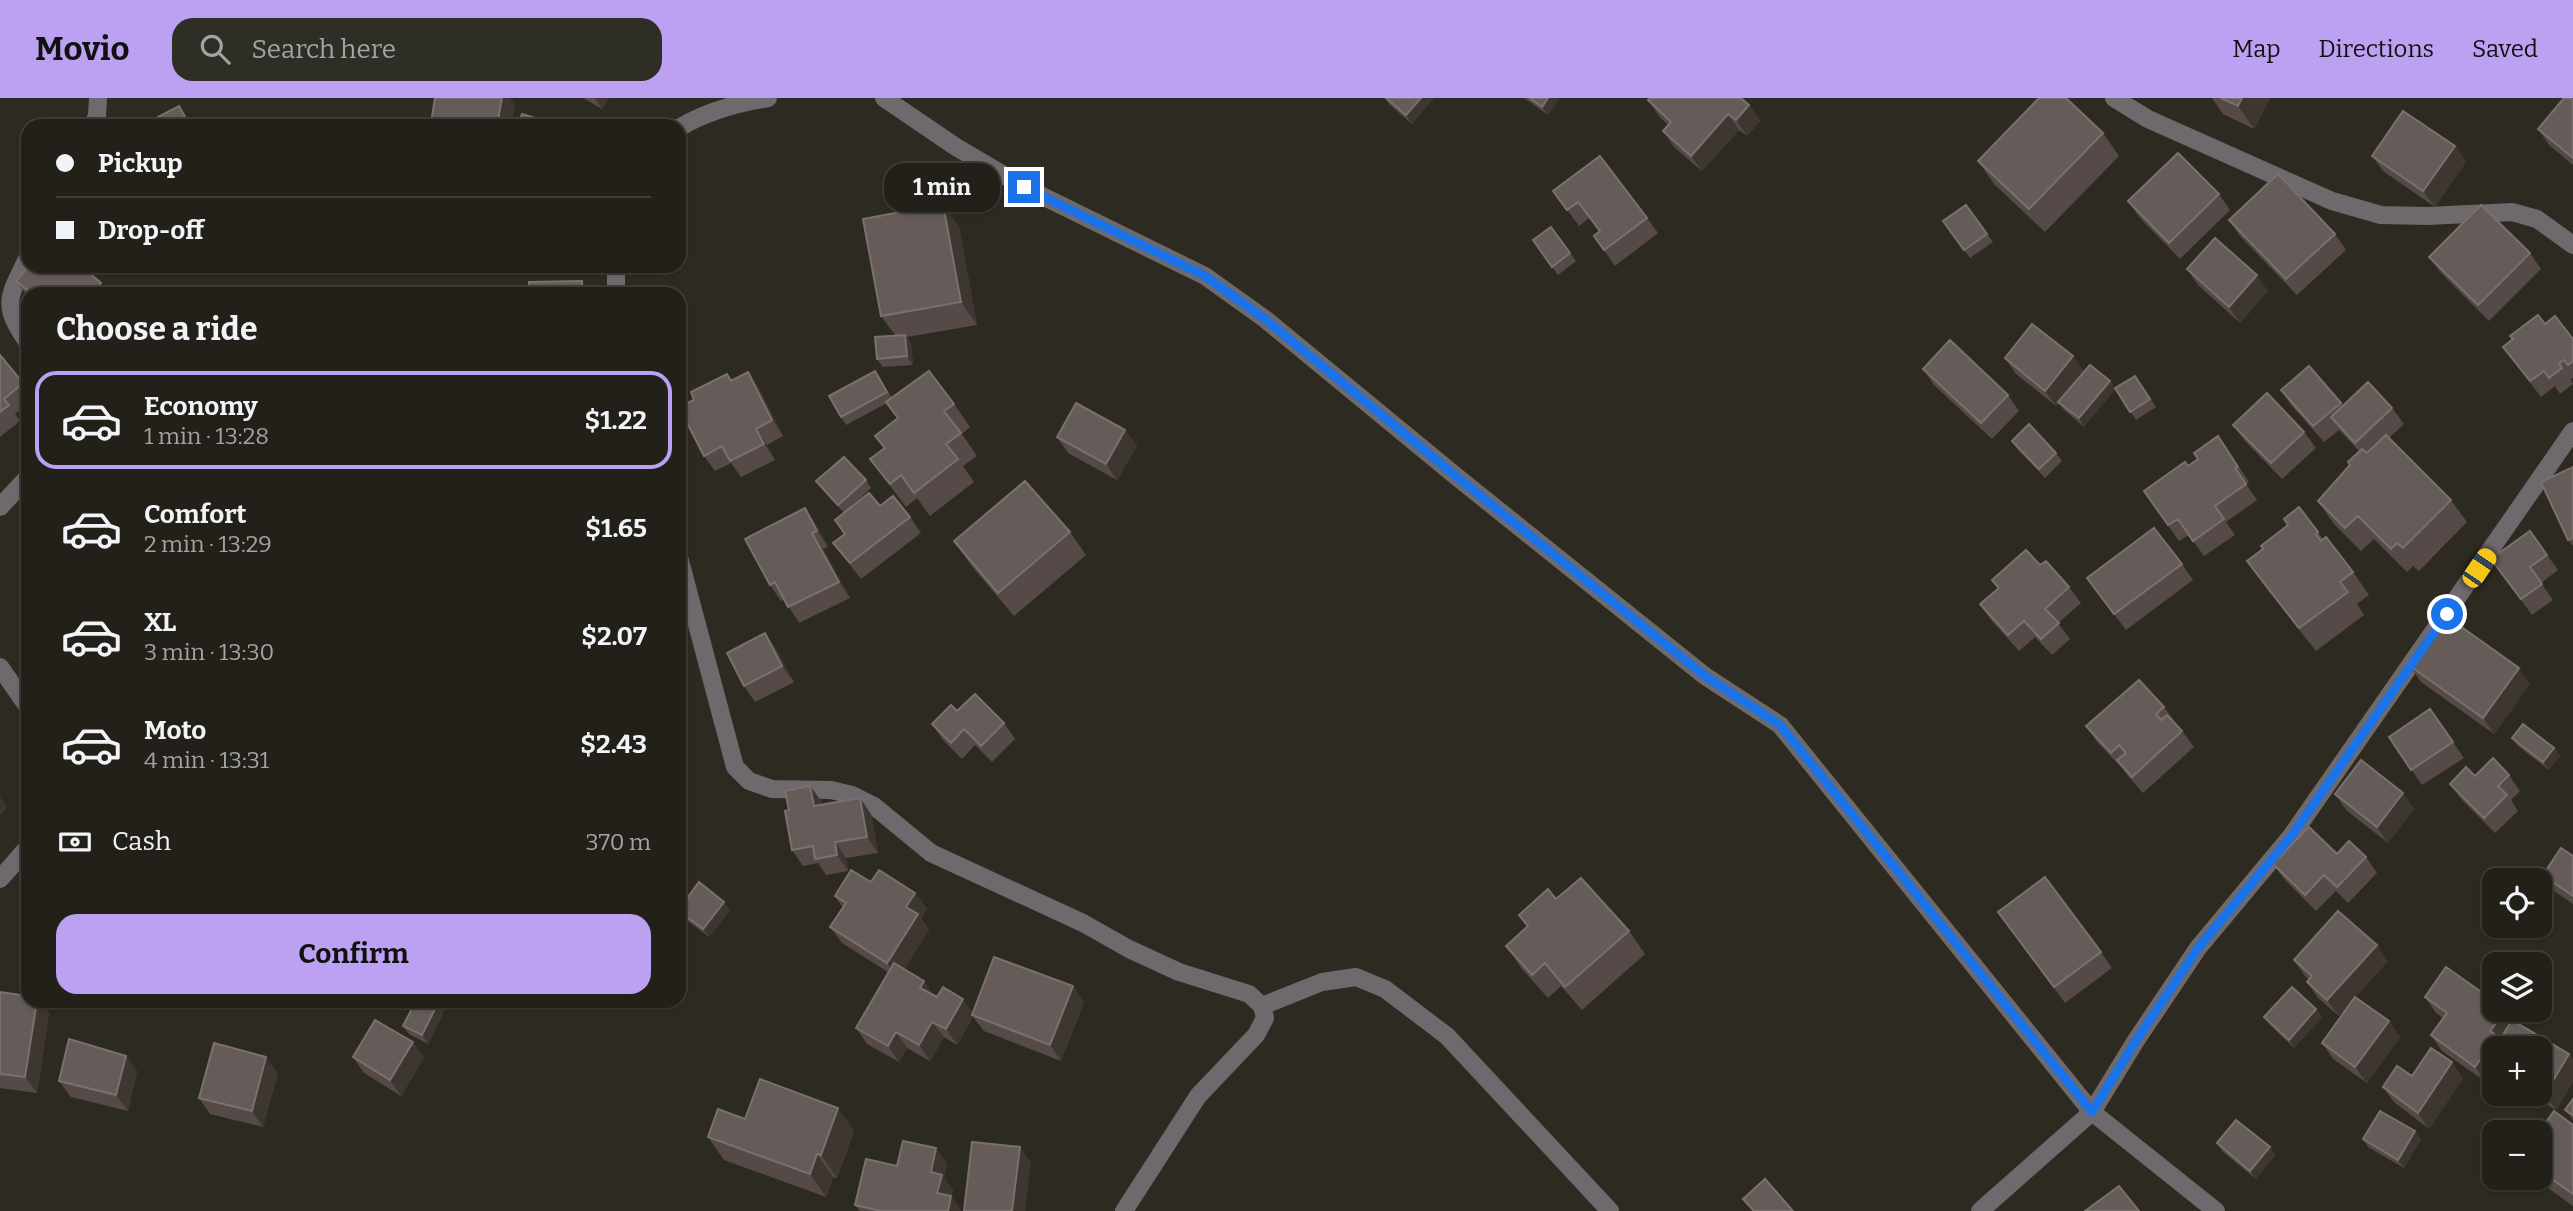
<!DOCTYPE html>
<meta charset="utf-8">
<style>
:root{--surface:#222019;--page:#2e2d26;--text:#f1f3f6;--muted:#a2a3a2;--line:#3f3e38;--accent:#bca0f2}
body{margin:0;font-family:Bitter,serif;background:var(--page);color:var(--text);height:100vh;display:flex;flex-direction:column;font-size:26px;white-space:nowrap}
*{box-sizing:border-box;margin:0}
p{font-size:23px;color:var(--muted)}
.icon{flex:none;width:38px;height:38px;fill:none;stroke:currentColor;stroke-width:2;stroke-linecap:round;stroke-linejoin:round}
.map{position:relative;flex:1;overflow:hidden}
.details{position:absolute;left:21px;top:189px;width:665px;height:721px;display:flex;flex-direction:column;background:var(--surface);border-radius:21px;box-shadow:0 2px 5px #0004,0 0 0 2px var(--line)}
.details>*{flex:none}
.banner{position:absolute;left:21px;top:21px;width:665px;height:154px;border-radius:21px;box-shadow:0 2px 5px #0004,0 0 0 2px var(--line);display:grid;align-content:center;height:154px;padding:0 35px;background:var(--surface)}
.fabs{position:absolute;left:2482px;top:770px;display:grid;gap:14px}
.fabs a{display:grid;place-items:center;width:70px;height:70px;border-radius:14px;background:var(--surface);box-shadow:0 2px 5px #0004,0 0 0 2px var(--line);font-size:35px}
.end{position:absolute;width:32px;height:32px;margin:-16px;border:9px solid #1a73e8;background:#fff;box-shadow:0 0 0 4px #fff}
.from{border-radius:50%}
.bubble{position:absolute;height:49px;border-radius:21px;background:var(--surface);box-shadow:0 2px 5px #0004,0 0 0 2px var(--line);font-size:23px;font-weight:700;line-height:49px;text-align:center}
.car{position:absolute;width:21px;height:42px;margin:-21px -10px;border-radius:9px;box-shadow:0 0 5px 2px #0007;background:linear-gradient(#f5c518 24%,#345 0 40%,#f5c518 0 76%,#345 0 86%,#f5c518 0)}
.banner b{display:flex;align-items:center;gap:24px;height:66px;font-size:26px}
.banner b+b{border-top:2px solid var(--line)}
.banner i{width:18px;height:18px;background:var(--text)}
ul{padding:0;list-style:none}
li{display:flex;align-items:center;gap:21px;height:98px;margin:0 14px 10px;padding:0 21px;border:4px solid transparent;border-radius:21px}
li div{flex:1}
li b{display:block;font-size:26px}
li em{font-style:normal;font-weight:700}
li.active{border-color:var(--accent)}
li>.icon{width:63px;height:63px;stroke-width:1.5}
h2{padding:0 35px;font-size:32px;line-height:84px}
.pay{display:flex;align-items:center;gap:18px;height:77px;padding:0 35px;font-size:26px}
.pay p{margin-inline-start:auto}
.button{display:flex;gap:14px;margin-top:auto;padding:14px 35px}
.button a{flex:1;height:80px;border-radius:21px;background:var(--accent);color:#111;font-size:28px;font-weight:700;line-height:80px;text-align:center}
header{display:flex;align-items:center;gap:42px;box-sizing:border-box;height:98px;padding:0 35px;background:var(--accent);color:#111}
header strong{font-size:33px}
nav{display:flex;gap:38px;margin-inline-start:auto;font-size:24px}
.search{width:490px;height:63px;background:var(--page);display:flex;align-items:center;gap:18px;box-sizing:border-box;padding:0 24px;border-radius:21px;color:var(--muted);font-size:26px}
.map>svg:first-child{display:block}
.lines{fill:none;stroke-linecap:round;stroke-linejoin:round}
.minor{stroke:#6d696c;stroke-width:18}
.wall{fill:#554a48}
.shaded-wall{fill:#3e3631}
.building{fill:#655b58;stroke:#7a716e;stroke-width:2}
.route{stroke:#1a73e8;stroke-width:9}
</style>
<header>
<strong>Movio</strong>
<div class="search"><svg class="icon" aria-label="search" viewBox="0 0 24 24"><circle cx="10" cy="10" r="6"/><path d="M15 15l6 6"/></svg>Search here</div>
<nav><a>Map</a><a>Directions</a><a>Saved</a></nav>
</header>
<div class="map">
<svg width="2573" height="1113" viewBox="0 0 2573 1113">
<rect width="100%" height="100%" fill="#2d2b21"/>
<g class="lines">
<path class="minor" d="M884,0L956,49L1024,89L1205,178L1265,221L1457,379L1705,578L1780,627L2092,1014L2216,1113
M2114,0L2148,21L2332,103L2381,117L2427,118L2512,114L2537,121L2573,147
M92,28L97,18L98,0
M679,30C705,14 738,5 768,0
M28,159C8,200 1,206 28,245
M616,168V196
M0,409L28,379
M679,459L735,669L749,683L772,691L831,692L852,697L874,708L931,755L1083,825L1129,851L1179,874L1249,896L1262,908L1265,920L1256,937L1198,998L1124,1113
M0,569L28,609
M0,781L28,749
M1262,908L1322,884L1356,879L1385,891L1447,938L1610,1113
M1980,1113L2092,1014L2135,944L2198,850L2292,737L2573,333"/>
</g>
<path class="wall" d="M583,0H609L602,11Z
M1385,0H1434L1412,26L1390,7Z
M1524,0H1560L1548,17Z
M2212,0H2270L2254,31L2223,16Z
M1648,2L1749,7L1760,23L1747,38L1739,32L1702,73L1674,49L1663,33L1668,27L1659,18Z
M2573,2V67L2549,47L2538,31Z
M2103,35L2119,58L2045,134L1994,86L1978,63Z
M2455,48L2466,64L2435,109L2383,73L2372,58Z
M1553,93L1647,120L1658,135L1615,168L1594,138L1599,134L1589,120L1579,128Z
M2219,96L2230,112L2180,161L2139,119L2128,103Z
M1966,107L1993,144L1970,160L1943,123Z
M2229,122L2335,136L2346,152L2297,197L2240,138Z
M959,129L977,227L907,239L911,245L913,267L883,269L877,261L895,237L881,218Z
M1551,129L1576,163L1558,177L1533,142Z
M2530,155L2541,171L2489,223L2441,175L2429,159Z
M520,168H549L548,172H523Z
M2187,171L2268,193L2240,225L2198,187Z
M16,183L109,196H28V199Z
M2545,226L2573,241V280L2571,281L2573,286L2560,296L2555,288L2541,299L2503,249L2512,241Z
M0,257L28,292V306L15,316L20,323L0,339Z
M2073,258L2084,274L2110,283L2115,291L2084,329L2064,312L2059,305L2056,308L2016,276L2005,260Z
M1923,271L2008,297L2019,313L1992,341L1934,287Z
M875,273L892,300L954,306L970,329L962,336L977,358L963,368L974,384L930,418L917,400L906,409L870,361L884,351L875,338L898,321L887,305L846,327L841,319Z
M727,276L732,282L759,290L783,338L767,347L775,362L741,379L731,365L715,373L704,358L694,302Z
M2135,278L2156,309L2136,322L2115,290Z
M2281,292L2341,305L2343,307L2392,310L2404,326L2389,340L2451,402L2467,424L2419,473L2413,468L2407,474L2374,441L2361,453L2334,426L2318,403L2350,367L2359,353L2339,332L2324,344L2292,308Z
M2233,327L2304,334L2316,350L2282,381L2244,342Z
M1125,332L1137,348L1117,382L1068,355L1057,339Z
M2218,338L2249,384L2246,386L2257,402L2226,424L2235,437L2204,458L2189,437L2179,443L2144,393L2188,368L2198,361Z
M2012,343L2056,355L2062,363L2045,380L2017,351Z
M2573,369V448L2568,442Z
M866,382L871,390L844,415L880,408L910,419L921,435L861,481L833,445L845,436L844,415L822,391L816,383Z
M2299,409L2323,441L2353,474L2369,497L2357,506L2364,517L2316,553L2263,486L2247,463L2263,451L2288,427Z
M816,426L828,449L823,451L850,500L799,525L784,501L781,503L770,487Z
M2530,433L2558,472L2541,485L2553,502L2532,517L2491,461Z
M1070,434L1086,457L1014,518L970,466L954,443Z
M2182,466L2193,482L2126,532L2087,480Z
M2040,467L2069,489L2081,505L2058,525L2070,541L2052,557L2035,539L2019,553L1991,522L1980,506L1998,491L1992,482Z
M776,551L794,584L755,604L744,588Z
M2410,568L2530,586L2494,636L2421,584Z
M2164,609L2194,649L2143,695L2128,678L2122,670L2097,644L2086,628Z
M2430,611L2464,660L2422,687L2389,639Z
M957,613L1004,625L1015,641L992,664L975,647L962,661L943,642L932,626Z
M2512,640L2554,650L2560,658L2549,672L2518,648Z
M2509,677L2520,693L2511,702L2518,713L2495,735L2461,701L2450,686L2475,678Z
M810,688L822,704V707L871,716L878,755L846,760L848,773L826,777L818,765L803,768L792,752L789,712Z
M2403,695L2414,711L2388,745L2346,712L2335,696Z
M2337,756L2366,759L2377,775L2348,805L2336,793L2316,813L2285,782L2273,766Z
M2573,758V806L2554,793L2543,777Z
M871,784L915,795L927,811L921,820L929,832L904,871L933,897L973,915L1073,888L1084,904L1061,963L984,933L973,919L957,947L944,939L930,963L907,950L899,964L867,946L856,930L888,874L842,845L830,829L843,810L835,798Z
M1556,801L1629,833L1645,856L1582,912L1561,888L1548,900L1522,871L1506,848L1527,829L1519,817Z
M679,811L730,812L709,839L684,820L679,814Z
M1998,814L2101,854L2112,870L2065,905Z
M2294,862L2388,863L2355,899L2389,923L2400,939L2367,985L2333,961L2322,945L2355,900L2339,918L2318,900L2307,884L2309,882L2305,878Z
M0,894L49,915L37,995L0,990Z
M2425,899L2514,924L2569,956L2573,961V984L2556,1012L2541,1003L2536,1011L2512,996H2539V950H2494V974L2486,984L2442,953L2431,937L2443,920L2436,915Z
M416,903H449L428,946L409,936L403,928Z
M2316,911L2322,919L2294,950L2270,927L2264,919Z
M413,944L424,960L401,998L364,975L353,959Z
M126,958L137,973L128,1013L71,999L59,983Z
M278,975L263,1029L210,1016L199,1000Z
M2412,978L2463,980L2429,1031L2394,1004L2383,989Z
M2573,1001V1022L2565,1012Z
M745,1021L854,1033L837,1080L833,1079L826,1099L724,1062L708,1039Z
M2573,1027V1108L2537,1082L2535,1080H2539V1034Z
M2363,1041H2421L2404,1070L2368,1049Z
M2217,1045L2270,1049L2275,1057L2256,1081L2223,1054Z
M936,1050L947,1066L944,1080L953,1092L951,1098L961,1113H860L855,1107L897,1068Z"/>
<path class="shaded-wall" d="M502,0H510L515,7L511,28H497Z
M595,0H609L602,11Z
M1421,0H1434L1412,26L1406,17Z
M1548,0H1560L1548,17L1542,9Z
M2242,0H2270L2254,31L2238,8Z
M1749,7L1760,23L1747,38L1736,22Z
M179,8L190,24L192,28H190Z
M1728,16L1739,32L1702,73L1691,58Z
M2455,48L2466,64L2435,109L2423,93Z
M943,106L959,129L977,227L961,204Z
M2257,177L2268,193L2240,225L2229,209Z
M582,183L590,196H582Z
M101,185L109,196H92Z
M905,237L911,245L913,267L907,258Z
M2073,258L2084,274L2056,308L2045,293Z
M748,274L759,290L783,338L772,322Z
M2110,283L2115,291L2084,329L2079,320Z
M756,331L767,347L775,362L764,346Z
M1125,332L1137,348L1117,382L1106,366Z
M805,410L816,426L828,449L817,433Z
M812,435L823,451L850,500L839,484Z
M765,535L776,551L794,584L782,568Z
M2519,570L2530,586L2494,636L2483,620Z
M2554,650L2560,658L2549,672L2543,664Z
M810,688L822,704L825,724L814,708Z
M2403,695L2414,711L2388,745L2377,729Z
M0,699L7,709L0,718Z
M860,700L871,716L878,755L867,739Z
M835,744L846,760L848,773L837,757Z
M915,795L927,811L921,820L929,832L898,881L887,865L906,809Z
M724,804L730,812L709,839L703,831Z
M2377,847L2388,863L2339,918L2327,902Z
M924,883L935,899L920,890Z
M1073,888L1084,904L1061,963L1050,947Z
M963,901L974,917L957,947L946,931Z
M37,903H40L49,915L37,995L25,979Z
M439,903H449L428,946L422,937Z
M2316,911L2322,919L2294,950L2289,942Z
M2506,912L2517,928L2505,950H2494V967L2488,963L2494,972V974L2486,984L2475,969L2490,933Z
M2389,923L2400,939L2367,985L2355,969Z
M932,924L944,939L930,963L919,947Z
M896,934L907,950L899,964L888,948Z
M413,944L424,960L401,998L390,982Z
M2569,956L2573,961V984L2556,1012L2545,996Z
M126,958L137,973L128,1013L116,997Z
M266,959L278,975L263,1029L252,1013Z
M2452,964L2463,980L2429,1031L2418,1015Z
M2526,996H2536L2541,1003L2536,1011Z
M838,1010L854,1033L837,1080L821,1057Z
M2415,1033L2421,1041L2404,1070L2398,1062Z
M1020,1049L1031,1065L1025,1113H1012Z
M2270,1049L2275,1057L2256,1081L2250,1073Z
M936,1050L947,1066L944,1080L953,1092L951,1098L961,1113H948L937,1095L931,1074Z
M817,1056L833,1079L826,1099L810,1076Z"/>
<path class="building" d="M435,0H502L497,28H446L431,25Z
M1386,0H1421L1406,17Z
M1530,0H1548L1542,9Z
M1650,0H1741L1749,7L1736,22L1728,16L1691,58L1663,33L1671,24L1648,2Z
M2039,0H2066L2103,35L2029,111L1978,63Z
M2221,0H2242L2238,8Z
M2564,0H2570L2573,2V60L2538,31Z
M179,8L190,28H141Z
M2403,13L2455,48L2423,93L2372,58Z
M522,16L561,28H518Z
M2178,55L2219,96L2169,145L2128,103Z
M1600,58L1647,120L1604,152L1594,138L1600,133L1578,104L1567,112L1553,93Z
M2278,76L2335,136L2286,181L2229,122Z
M943,106L961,204L881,218L863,121Z
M1966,107L1987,136L1964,152L1943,123Z
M2481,107L2530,155L2478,207L2429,159Z
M1551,129L1570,155L1552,169L1533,142Z
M2215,140L2257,177L2229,209L2187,171Z
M29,168H81L101,185L92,196H32L16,183Z
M582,183V196H529V184Z
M2538,217L2545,226L2555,218L2573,241V263L2568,267L2564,262L2559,265L2562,270L2549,280L2544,273L2530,283L2503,249L2513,241L2510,238Z
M2032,226L2073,258L2045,293L2005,260Z
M905,237L907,258L877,261L875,239Z
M1950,242L2008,297L1981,325L1923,271Z
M0,257L23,285L4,301L9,307L0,314Z
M2090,267L2110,283L2079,320L2058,304Z
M2309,268L2341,305L2313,328L2281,292Z
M875,273L887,294L841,319L829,298Z
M929,273L954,306L944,313L961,335L946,346L958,361L914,395L901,377L890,386L870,361L885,350L875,338L898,320L886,304Z
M748,274L772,322L756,331L764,346L730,363L722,348L704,358L679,309L694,302L691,294L727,276L731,283Z
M2135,278L2150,301L2130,314L2115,290Z
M2368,284L2392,310L2355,345L2331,319Z
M2267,295L2304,334L2271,365L2233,327Z
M1076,305L1125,332L1106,366L1057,339Z
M2029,326L2056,355L2039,371L2012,343Z
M2386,337L2451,402L2403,450L2397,445L2391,451L2358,418L2345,430L2318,403L2350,367L2348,364L2362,351L2367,355Z
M2218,338L2238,369L2235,370L2246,386L2215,408L2224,421L2193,443L2178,421L2168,427L2144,393L2185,364L2188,368L2198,361L2194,355Z
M844,359L866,382L838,407L816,383Z
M2573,369V440L2568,442L2541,384Z
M1025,383L1070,434L998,495L954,443Z
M869,395L880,408L893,398L910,419L850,465L833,445L845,436L835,422Z
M2299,409L2318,434L2316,436L2321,443L2326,439L2353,474L2340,484L2348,494L2299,530L2247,463L2263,451L2261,448L2288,427L2284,421Z
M805,410L817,433L812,435L839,484L788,509L775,484L770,487L745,441Z
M2154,430L2182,466L2114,516L2087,480Z
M2530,433L2547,457L2530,469L2542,486L2521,501L2491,461Z
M2026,452L2040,467L2046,463L2069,489L2045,511L2059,525L2041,541L2024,523L2008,537L1980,506L1999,490L1992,482Z
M2446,518L2519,570L2483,620L2410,568Z
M765,535L782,568L744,588L727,555Z
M2139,582L2164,609L2156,616L2161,622L2167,617L2182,633L2132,679L2117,662L2126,655L2119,647L2111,655L2086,628Z
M975,596L1004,625L981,648L964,631L951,645L932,626L951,607L957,613Z
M2430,611L2453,644L2411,672L2389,639Z
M2523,626L2554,650L2543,664L2512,640Z
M2493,660L2509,677L2498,688L2507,697L2484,720L2450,686L2466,669L2475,678Z
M2361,662L2403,695L2377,729L2335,696Z
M810,688L814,708L860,700L867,739L835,744L837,757L815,761L813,748L792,752L785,713L789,712L785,693Z
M2309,729L2337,756L2349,743L2366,759L2337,789L2324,777L2305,797L2273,766Z
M2561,750L2573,758V798L2543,777Z
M851,772L871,784L879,772L915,795L906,809L918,816L887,865L830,829L846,805L835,798Z
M2045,779L2101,854L2054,889L1998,814Z
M1581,780L1629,833L1565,889L1545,865L1532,877L1506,848L1528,828L1519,817L1548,791L1556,801Z
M699,784L724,804L703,831L679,813V811Z
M2338,813L2377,847L2327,902L2307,884L2312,878L2294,862Z
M994,859L1073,888L1050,947L972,917Z
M894,865L924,883L920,890L937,899L943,889L963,901L946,931L932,924L919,947L896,934L888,948L856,930Z
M2446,869L2494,903V912H2506L2490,933L2497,938L2475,969L2431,937L2447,915L2425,899Z
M2292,889L2316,911L2289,942L2264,919Z
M0,894L28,898V903H37L25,979L0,976Z
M2355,899L2389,923L2355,969L2322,945Z
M416,903H439L422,937L403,928Z
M375,922L413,944L390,982L353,959Z
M2512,922L2569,956L2545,996L2539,993V950H2495Z
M69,941L126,958L116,997L59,983Z
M214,945L266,959L252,1013L199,1000Z
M2431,950L2452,964L2418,1015L2383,989L2397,968L2412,978Z
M2494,953V967L2488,963Z
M760,981L838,1010L821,1057L817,1056L810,1076L708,1039L718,1011L745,1021Z
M2573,1001V1017L2565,1012Z
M2380,1013L2415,1033L2398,1062L2363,1041Z
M2554,1013L2573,1027V1096L2539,1072V1034Z
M2236,1022L2270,1049L2250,1073L2217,1045Z
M903,1043L936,1050L931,1074L942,1077L937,1095L951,1098L948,1113H881L855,1107L866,1061L897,1068Z
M972,1044L1020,1049L1012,1113H964Z
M1765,1081L1793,1113H1754L1743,1101Z
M2119,1088L2139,1113H2085Z"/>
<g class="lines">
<path class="route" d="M1024,89L1205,178L1265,221L1457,379L1705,578L1780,627L2092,1014L2135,944L2198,850L2292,737L2447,516"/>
</g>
</svg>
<div class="fabs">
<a><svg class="icon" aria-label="locate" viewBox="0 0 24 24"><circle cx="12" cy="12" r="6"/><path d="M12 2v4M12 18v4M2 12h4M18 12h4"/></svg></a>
<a><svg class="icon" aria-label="layers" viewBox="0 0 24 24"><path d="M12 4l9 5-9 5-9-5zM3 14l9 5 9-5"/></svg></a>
<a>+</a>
<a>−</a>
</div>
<i class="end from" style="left:2447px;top:516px"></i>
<i class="end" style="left:1024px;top:89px"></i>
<div class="bubble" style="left:884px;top:65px;width:116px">1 min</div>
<i class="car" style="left:2479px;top:470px;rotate:34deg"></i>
<div class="banner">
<b><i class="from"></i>Pickup</b>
<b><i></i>Drop-off</b>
</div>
<section class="details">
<h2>Choose a ride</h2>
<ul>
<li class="active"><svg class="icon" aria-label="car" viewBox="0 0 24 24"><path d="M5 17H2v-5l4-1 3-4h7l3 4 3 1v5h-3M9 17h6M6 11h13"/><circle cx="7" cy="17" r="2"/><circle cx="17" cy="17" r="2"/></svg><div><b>Economy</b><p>1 min · 13:28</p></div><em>$1.22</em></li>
<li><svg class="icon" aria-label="car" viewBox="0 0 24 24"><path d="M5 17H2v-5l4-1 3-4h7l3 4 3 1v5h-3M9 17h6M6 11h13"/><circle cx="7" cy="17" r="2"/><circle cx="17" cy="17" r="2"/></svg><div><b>Comfort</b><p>2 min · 13:29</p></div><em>$1.65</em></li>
<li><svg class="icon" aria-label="car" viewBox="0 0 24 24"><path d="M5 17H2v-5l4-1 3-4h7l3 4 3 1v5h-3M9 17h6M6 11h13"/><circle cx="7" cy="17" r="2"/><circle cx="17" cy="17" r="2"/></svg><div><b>XL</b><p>3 min · 13:30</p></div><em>$2.07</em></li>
<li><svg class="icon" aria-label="car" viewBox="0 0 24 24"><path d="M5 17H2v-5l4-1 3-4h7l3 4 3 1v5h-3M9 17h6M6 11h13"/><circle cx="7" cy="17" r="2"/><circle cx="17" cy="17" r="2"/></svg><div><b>Moto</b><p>4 min · 13:31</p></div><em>$2.43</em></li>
</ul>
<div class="pay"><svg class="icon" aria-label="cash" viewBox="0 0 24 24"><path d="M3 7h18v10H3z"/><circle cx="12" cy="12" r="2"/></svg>Cash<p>370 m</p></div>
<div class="button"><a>Confirm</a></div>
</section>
</div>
